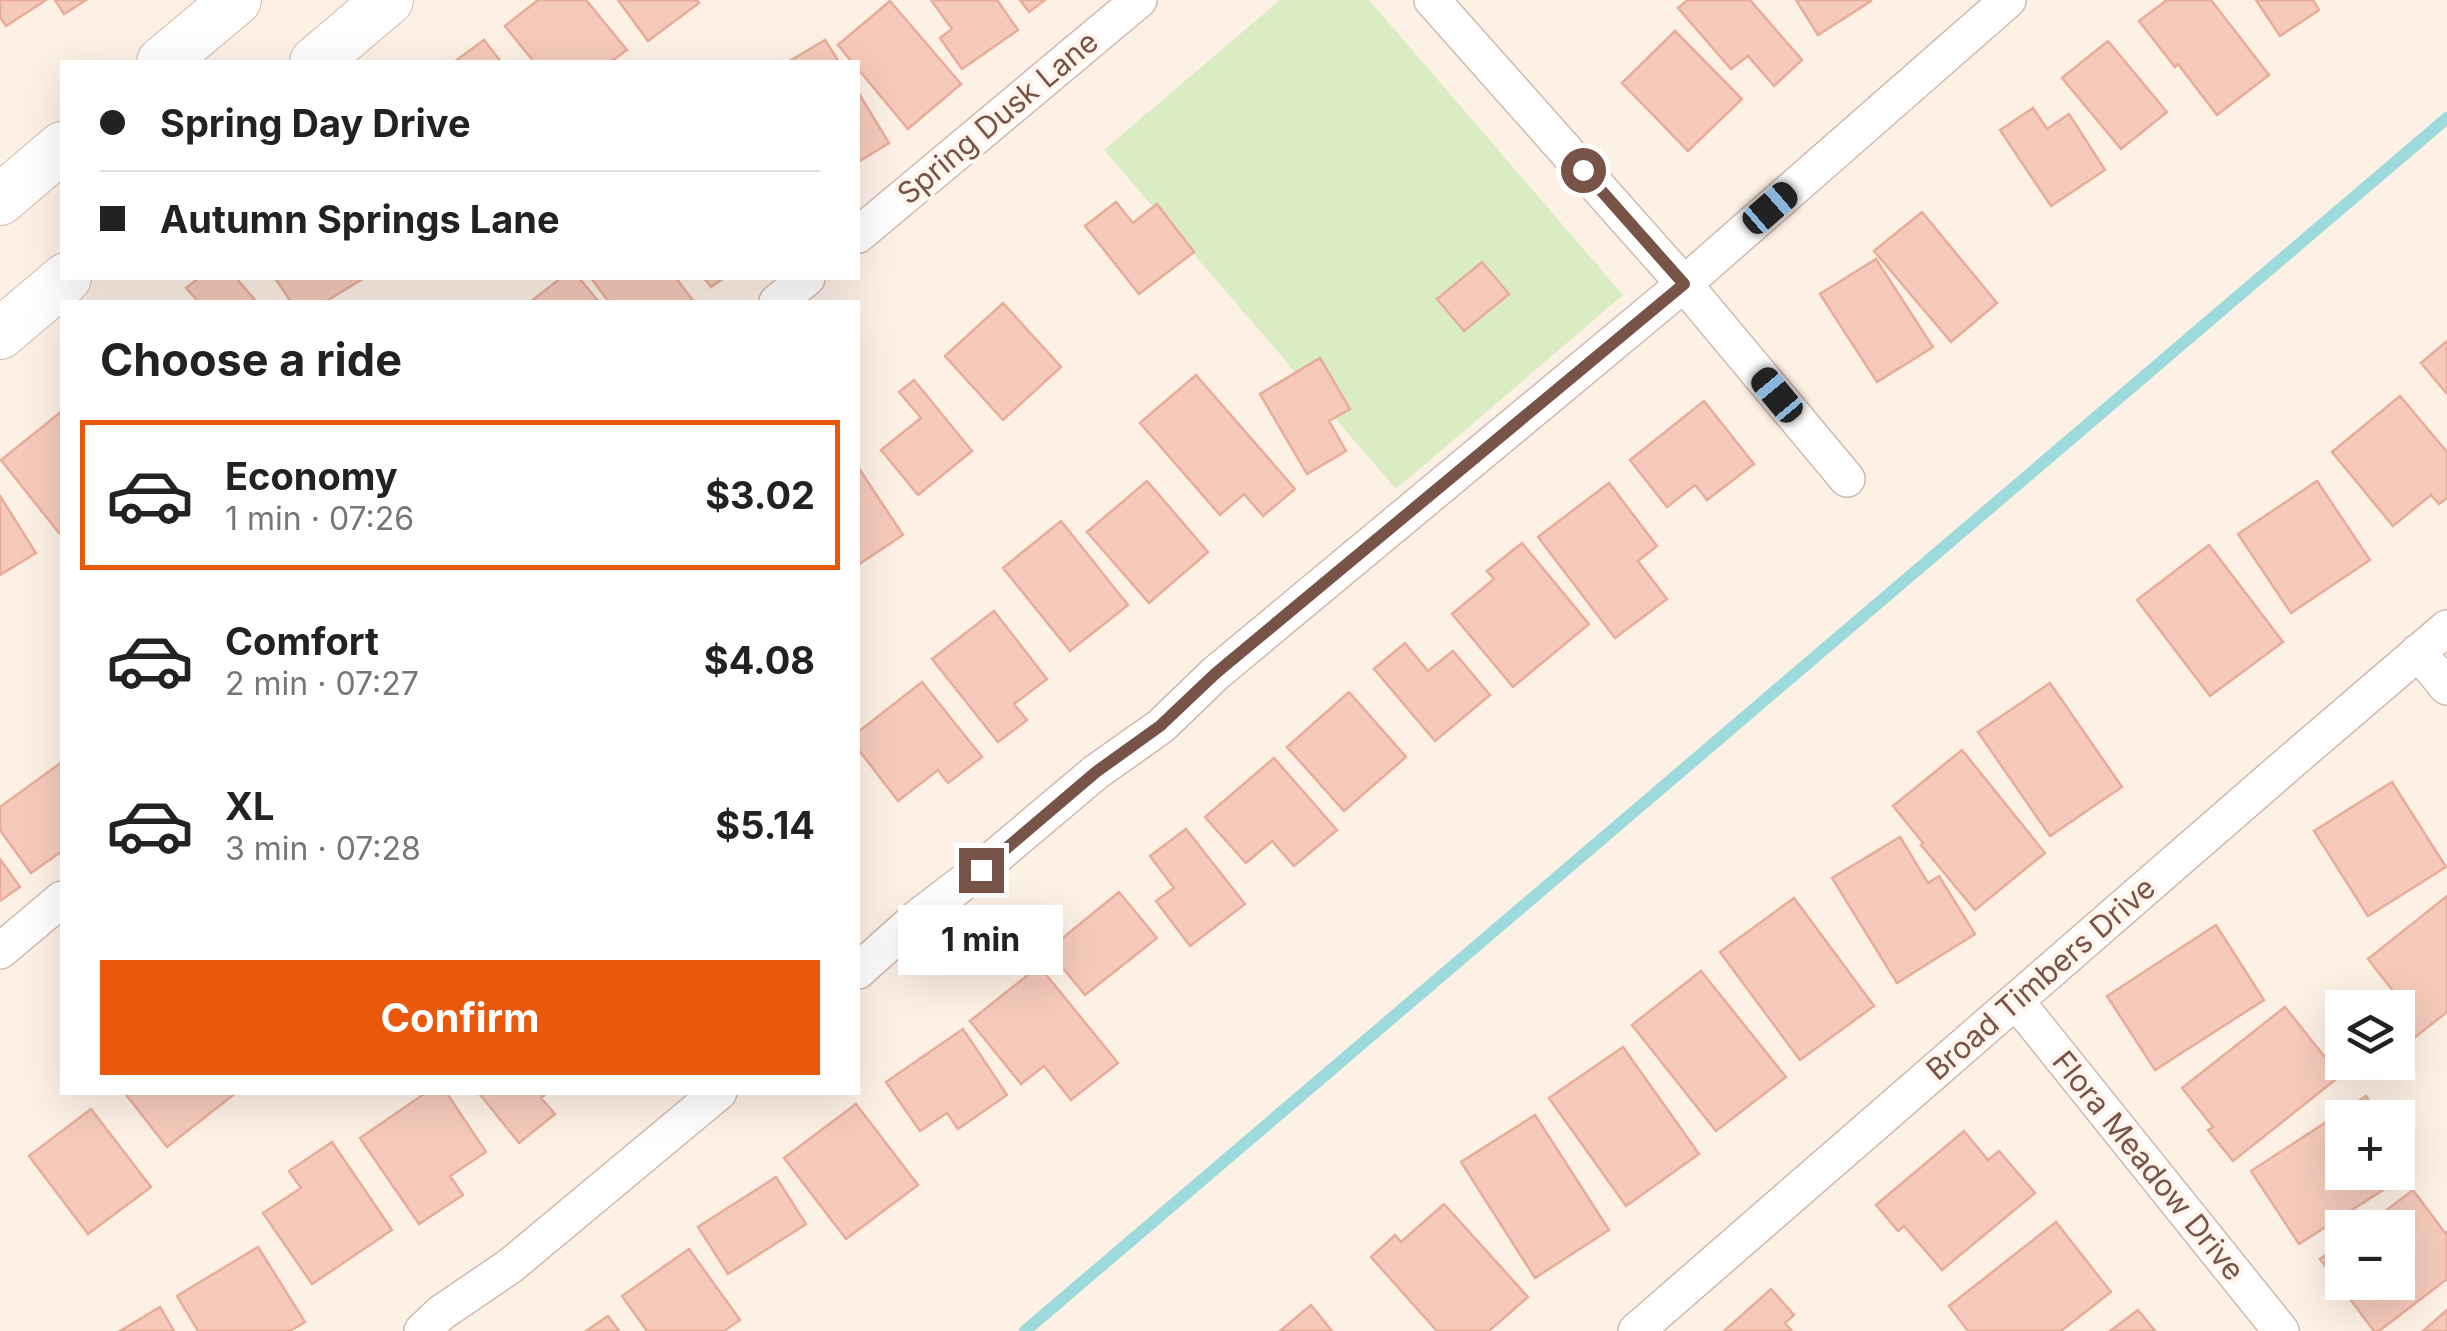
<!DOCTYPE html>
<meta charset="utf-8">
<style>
:root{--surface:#fff;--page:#f6f6f6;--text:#222;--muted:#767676;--line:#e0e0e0;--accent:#ea580c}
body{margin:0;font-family:Inter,sans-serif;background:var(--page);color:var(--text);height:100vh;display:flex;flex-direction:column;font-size:38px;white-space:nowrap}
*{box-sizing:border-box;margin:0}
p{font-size:32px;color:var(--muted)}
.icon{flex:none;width:55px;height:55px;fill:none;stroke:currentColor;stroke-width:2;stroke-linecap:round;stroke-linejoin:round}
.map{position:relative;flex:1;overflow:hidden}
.sheet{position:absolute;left:60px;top:300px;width:800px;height:795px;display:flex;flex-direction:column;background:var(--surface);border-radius:0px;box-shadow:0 10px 40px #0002}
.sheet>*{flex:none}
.hud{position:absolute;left:60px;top:60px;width:800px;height:220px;border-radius:0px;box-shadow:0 10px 40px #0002;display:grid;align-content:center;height:220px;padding:0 40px;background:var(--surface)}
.fabs{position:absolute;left:2325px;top:990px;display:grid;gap:20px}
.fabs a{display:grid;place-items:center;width:90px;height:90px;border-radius:0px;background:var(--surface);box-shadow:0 10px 40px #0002;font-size:50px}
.end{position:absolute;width:45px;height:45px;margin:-22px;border:12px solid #785348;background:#fff;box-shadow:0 0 0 5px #fff}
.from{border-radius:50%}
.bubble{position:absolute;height:70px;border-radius:0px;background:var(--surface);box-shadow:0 10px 40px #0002;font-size:32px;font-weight:700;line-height:70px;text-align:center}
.car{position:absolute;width:30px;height:60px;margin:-30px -15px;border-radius:12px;box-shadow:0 0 8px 2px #0007;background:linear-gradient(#222 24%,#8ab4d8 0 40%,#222 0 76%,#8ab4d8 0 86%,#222 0)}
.hud b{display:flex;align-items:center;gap:35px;height:95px;font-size:38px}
.hud b+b{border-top:2px solid var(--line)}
.hud i{width:25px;height:25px;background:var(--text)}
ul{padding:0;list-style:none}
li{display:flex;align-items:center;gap:30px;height:150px;margin:0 20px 15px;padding:0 20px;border:5px solid transparent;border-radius:0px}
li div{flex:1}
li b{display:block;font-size:38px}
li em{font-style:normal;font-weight:700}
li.current{border-color:var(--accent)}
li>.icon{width:90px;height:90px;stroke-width:1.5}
h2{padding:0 40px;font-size:45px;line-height:120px}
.cta{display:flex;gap:20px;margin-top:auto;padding:20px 40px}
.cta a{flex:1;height:115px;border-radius:0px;background:var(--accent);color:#fff;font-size:40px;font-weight:700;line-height:115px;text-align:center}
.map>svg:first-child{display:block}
.green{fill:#d9ecc2}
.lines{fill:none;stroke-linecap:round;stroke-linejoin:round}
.stream{stroke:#9ddadb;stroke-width:12}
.building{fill:#f5cabb;stroke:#e8ad9a;stroke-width:2.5}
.street-casing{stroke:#d2b8ac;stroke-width:38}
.secondary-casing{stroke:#d5b7aa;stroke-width:52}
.street{stroke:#fff;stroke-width:35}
.secondary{stroke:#fff;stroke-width:50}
.route{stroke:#785348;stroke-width:12}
.labels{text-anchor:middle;stroke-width:8;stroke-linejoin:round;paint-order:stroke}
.street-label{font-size:30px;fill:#785348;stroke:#fff5ec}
</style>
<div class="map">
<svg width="2447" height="1331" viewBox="0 0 2447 1331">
<rect width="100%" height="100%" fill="#fdf0e5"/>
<path class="green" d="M1280,0H1369L1623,295L1396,489L1104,150Z"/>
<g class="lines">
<path class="stream" d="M1025,1331L2447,118"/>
</g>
<path class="building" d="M0,0H46L6,26L0,17Z
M55,0H86L64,14Z
M538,0H586L627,50L610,62H534L505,26Z
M618,0H697L699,3L648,41Z
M931,0H997L1018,30L962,69L940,38L952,29Z
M1020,0H1045L1029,12Z
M1688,0H1750L1802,60L1774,86L1748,56L1731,69L1678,8Z
M1796,0H1870L1871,1L1818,35Z
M2167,0H2211L2269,75L2217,115L2178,64L2175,67L2139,21Z
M2256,0H2313L2319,10L2280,36Z
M890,1L961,84L908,129L858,69V62H852L838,45Z
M1675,31L1742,99L1688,151L1622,83Z
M484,40L501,62H454Z
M825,40L839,62H788Z
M2108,41L2167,112L2121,149L2062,78Z
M858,92L889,143L858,162Z
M2033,108L2047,129L2069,114L2105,170L2051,206L2000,130Z
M1116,202L1133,223L1157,204L1194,252L1139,294L1085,226Z
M1922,212L1997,303L1951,342L1874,251Z
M1876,259L1933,347L1877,382L1820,294Z
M1482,262L1509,294L1464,331L1437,299Z
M199,278H236L257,302H199L186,288Z
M275,278H364L325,302H291Z
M561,278H579L599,302H530Z
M591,278H676L694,302H609Z
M704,278H724L711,287Z
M1003,303L1061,367L1003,420L945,356Z
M2447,341V394L2421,363Z
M1320,358L1350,409L1329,421L1346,451L1307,474L1260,394Z
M1196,375L1295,489L1263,516L1244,494L1220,515L1140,423Z
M914,380L972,451L918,495L881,450L921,418L899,392Z
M2400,396L2447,452V498L2439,504L2431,495L2393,526L2332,452Z
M1704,401L1754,464L1707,500L1695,485L1667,507L1630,460Z
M62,411V531L59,533L1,460Z
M858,467L903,535L858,565Z
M1147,481L1208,552L1149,603L1087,532Z
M2317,481L2370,560L2291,613L2238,534Z
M1609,483L1657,546L1638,561L1667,599L1615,638L1538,537Z
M0,496L36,553L0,575Z
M1061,521L1128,605L1070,651L1003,568Z
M1522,543L1589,624L1513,687L1452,614L1494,579L1487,571Z
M2209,545L2283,642L2210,696L2137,600Z
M994,611L1047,679L1014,704L1027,720L998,742L932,659Z
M1405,643L1428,671L1453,651L1490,695L1435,741L1374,669Z
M922,682L982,757L948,783L938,770L898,801L858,749V732Z
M2050,683L2122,787L2050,836L1978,732Z
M1349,692L1406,757L1344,811L1287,747Z
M1962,750L2045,853L1975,910L1921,845L1923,843L1893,806Z
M1274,758L1337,830L1294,866L1272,841L1246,863L1205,817Z
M62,762V851L31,873L0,830V807Z
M2392,782L2446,867L2368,916L2314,831Z
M1186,829L1245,904L1190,946L1156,901L1174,888L1150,856Z
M1900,837L1928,883L1939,876L1975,934L1897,983L1832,878Z
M0,859L20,887L0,901Z
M1119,892L1157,938L1085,995L1048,950Z
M2447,896V1012L2414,1038L2398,1018V1008H2389L2387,1005L2397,996L2368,959Z
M1794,898L1874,1006L1800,1060L1720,952Z
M2216,925L2264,1000L2155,1070L2107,996Z
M1039,966L1118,1063L1071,1100L1044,1066L1021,1084L970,1021Z
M1701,971L1786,1077L1716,1131L1632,1025Z
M2285,1007L2340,1076L2233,1161L2208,1130L2213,1127L2182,1088Z
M963,1029L1007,1095L958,1129L947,1113L920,1131L886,1082Z
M1623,1047L1699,1154L1626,1206L1549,1098Z
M124,1092H237L167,1147Z
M427,1092H446L486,1152L450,1176L463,1195L419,1224L360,1138Z
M478,1092H548L541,1098L555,1114L519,1143Z
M2366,1096L2380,1118H2342V1172H2398V1144L2414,1170L2299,1244L2251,1171Z
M856,1104L918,1185L846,1239L784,1158Z
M91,1109L151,1187L88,1234L29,1156Z
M1535,1115L1609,1230L1535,1278L1461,1162Z
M1964,1131L1988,1160L1999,1151L2035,1193L1942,1270L1904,1226L1898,1231L1876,1205Z
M332,1142L392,1230L312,1284L263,1213L301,1188L289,1171Z
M776,1177L806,1224L728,1274L698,1227Z
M2413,1190L2445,1233L2447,1232V1279L2379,1331H2374L2320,1259L2342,1243V1282H2398V1228H2363Z
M1444,1204L1528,1297L1489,1331H1437L1371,1257L1395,1235L1401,1242Z
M2056,1222L2111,1292L2061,1331H1968L1949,1306Z
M258,1247L305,1322L290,1331H198L177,1296Z
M689,1249L740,1320L724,1331H647L622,1296Z
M1771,1289L1794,1315L1785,1323L1792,1331H1724Z
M1311,1305L1332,1331H1280Z
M160,1307L174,1331H120Z
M2138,1310L2155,1331H2110Z
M2447,1310V1331H2423Z
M608,1316L619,1331H586Z"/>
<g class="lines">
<defs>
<path id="street" d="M1432,0L1684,284L1847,479
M858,235L1139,0
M777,302L807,278
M2418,652L2447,687
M0,951L62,899
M858,971L917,918L981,869L1096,772L1161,726L1216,673L1684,284L2008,0
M2016,1001L2281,1331
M422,1331L441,1313L510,1266L719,1092
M1636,1331L2295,758L2447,628"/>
<path id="secondary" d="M162,62L236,0
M315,62L388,0
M0,200L62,147
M0,334L66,278"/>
</defs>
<use href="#street" class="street-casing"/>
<use href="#secondary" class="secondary-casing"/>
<use href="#street" class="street"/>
<use href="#secondary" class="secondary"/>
</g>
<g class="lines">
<path class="route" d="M981,870L1096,772L1160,726L1216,673L1684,284L1583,170"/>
</g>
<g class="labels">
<g class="street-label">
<text transform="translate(998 118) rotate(-40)" y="10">Spring Dusk Lane</text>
<text transform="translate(2041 979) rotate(-41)" y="10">Broad Timbers Drive</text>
<text transform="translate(2148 1166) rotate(51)" y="10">Flora Meadow Drive</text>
</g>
</g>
</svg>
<div class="fabs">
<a><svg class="icon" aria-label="layers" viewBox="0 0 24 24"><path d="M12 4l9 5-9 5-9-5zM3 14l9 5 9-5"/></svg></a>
<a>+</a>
<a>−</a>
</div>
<i class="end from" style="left:1583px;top:170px"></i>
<i class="end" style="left:981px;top:870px"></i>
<div class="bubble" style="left:898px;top:905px;width:165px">1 min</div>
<i class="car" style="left:1770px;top:208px;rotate:49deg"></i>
<i class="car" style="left:1777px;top:395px;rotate:320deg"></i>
<div class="hud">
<b><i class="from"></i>Spring Day Drive</b>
<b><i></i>Autumn Springs Lane</b>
</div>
<section class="sheet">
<h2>Choose a ride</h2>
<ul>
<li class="current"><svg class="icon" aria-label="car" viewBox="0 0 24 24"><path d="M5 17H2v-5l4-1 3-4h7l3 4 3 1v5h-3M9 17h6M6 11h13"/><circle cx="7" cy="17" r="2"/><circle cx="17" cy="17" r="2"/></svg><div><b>Economy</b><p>1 min · 07:26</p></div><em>$3.02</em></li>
<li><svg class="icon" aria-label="car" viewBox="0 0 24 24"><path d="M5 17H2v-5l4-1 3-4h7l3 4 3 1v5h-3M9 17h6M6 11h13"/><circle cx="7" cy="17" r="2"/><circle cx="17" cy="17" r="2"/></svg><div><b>Comfort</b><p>2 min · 07:27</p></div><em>$4.08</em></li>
<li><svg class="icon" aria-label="car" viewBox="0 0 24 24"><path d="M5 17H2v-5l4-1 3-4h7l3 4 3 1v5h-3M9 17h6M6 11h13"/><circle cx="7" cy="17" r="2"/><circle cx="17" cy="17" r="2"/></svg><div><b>XL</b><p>3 min · 07:28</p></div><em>$5.14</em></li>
</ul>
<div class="cta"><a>Confirm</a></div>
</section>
</div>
